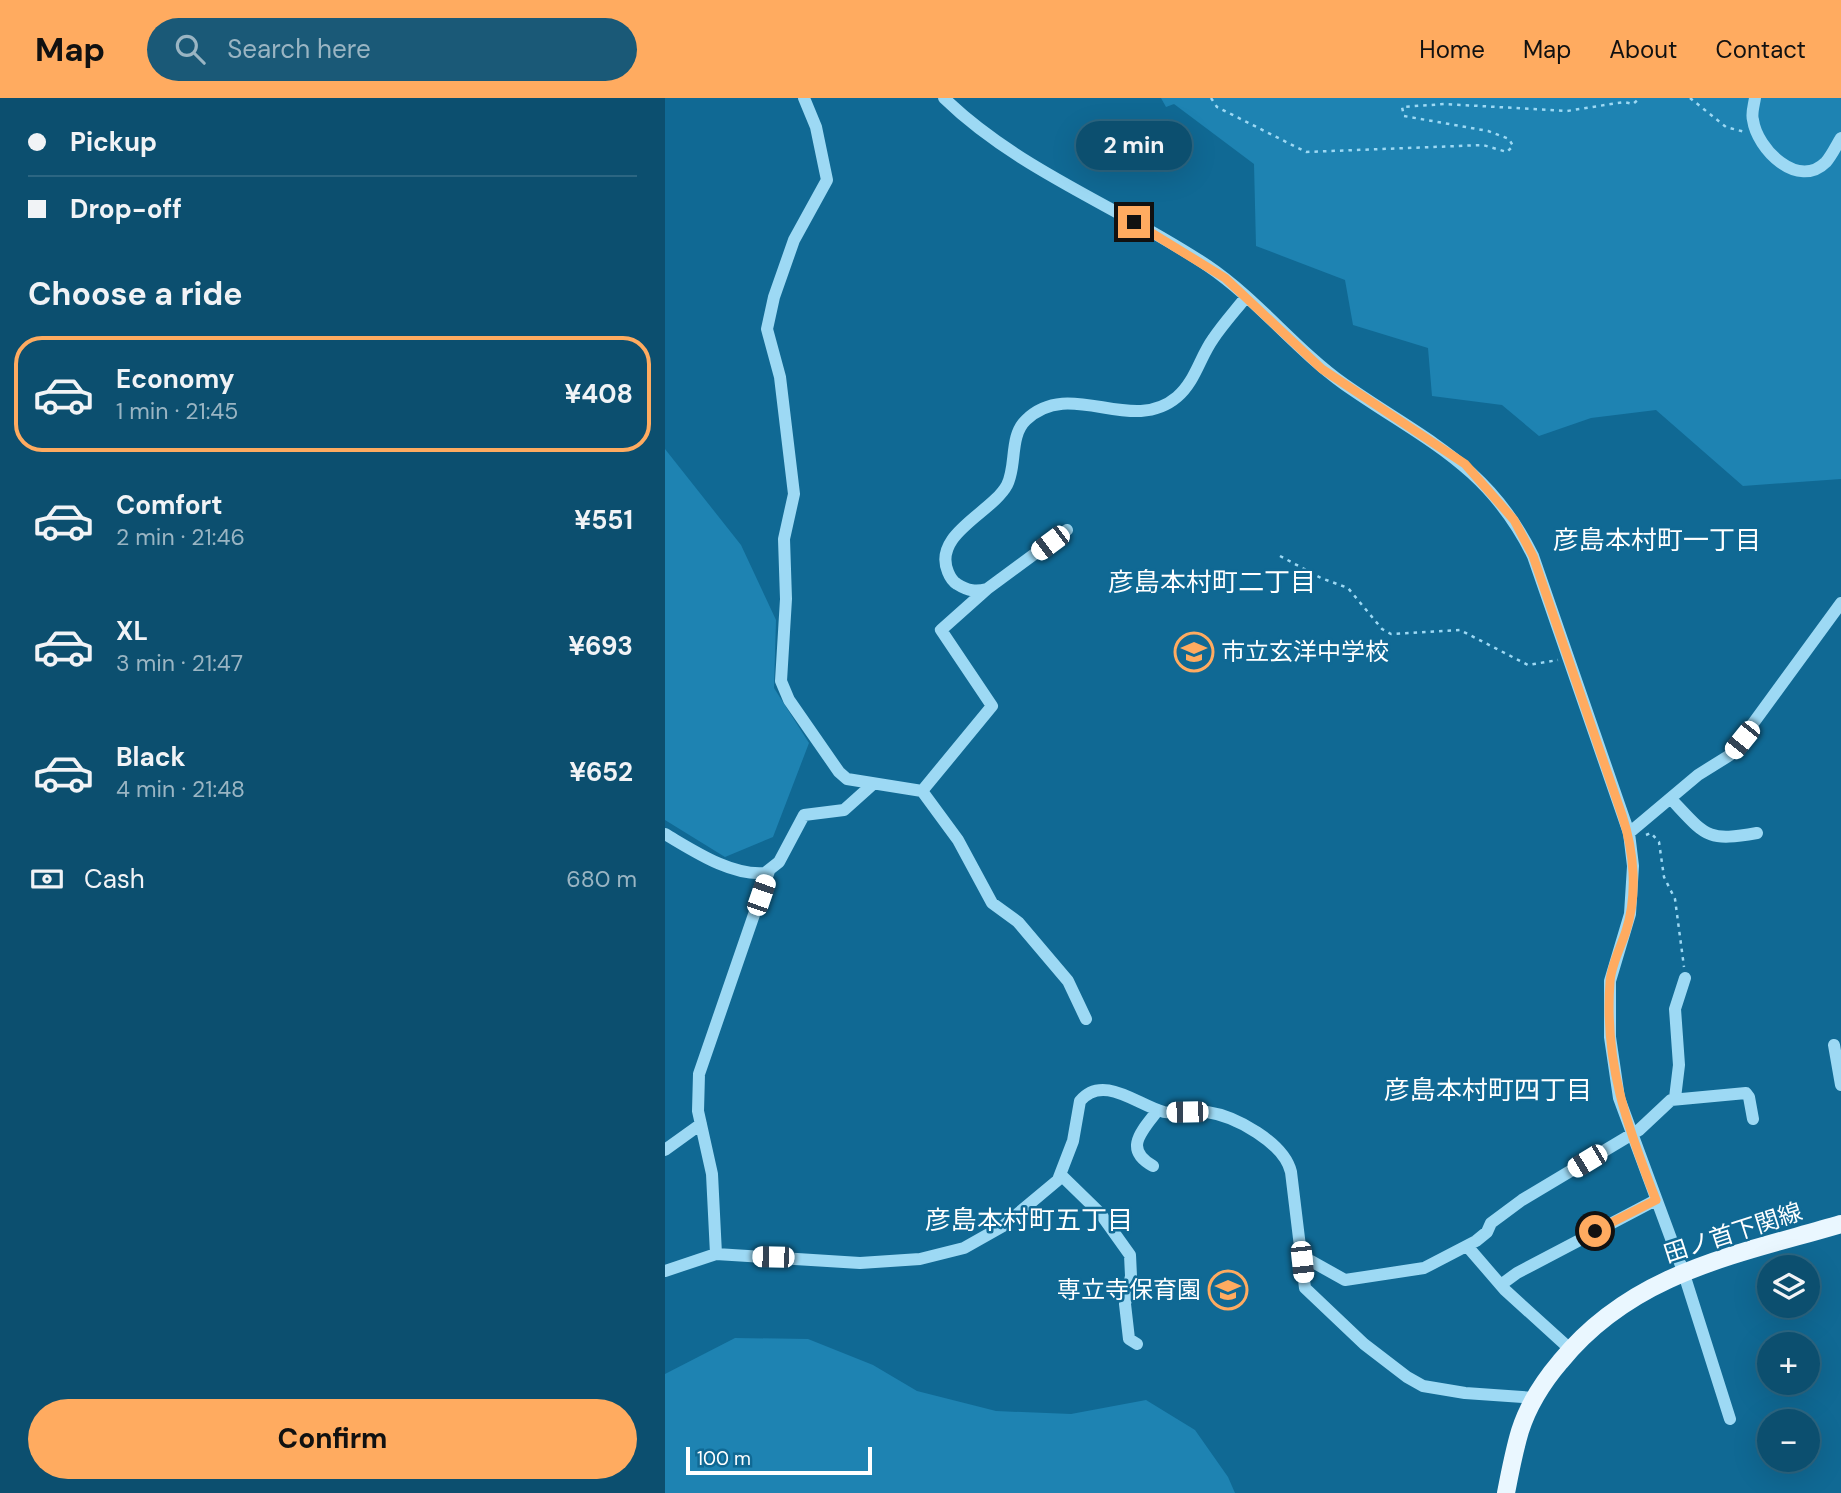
<!DOCTYPE html>
<meta charset="utf-8">
<style>
:root{--surface:#0c4f6f;--page:#1a5977;--text:#f1f3f6;--muted:#9ab5c3;--line:#2c6682;--accent:#ffab60}
body{margin:0;font-family:"DM Sans","Noto Sans JP",sans-serif;background:var(--page);color:var(--text);height:100vh;display:flex;flex-direction:column;font-size:26px;white-space:nowrap}
*{box-sizing:border-box;margin:0}
p{font-size:23px;color:var(--muted)}
.icon{flex:none;width:38px;height:38px;fill:none;stroke:currentColor;stroke-width:2;stroke-linecap:round;stroke-linejoin:round}
.map{position:relative;flex:1;overflow:hidden}
.side{display:flex;flex-direction:column;background:var(--surface);width:665px}
.side>*{flex:none}
.banner{display:grid;align-content:center;height:154px;padding:0 28px;background:var(--surface)}
.buttons{position:absolute;left:1092px;top:1157px;display:grid;gap:14px}
.buttons a{display:grid;place-items:center;width:63px;height:63px;border-radius:50%;background:var(--surface);box-shadow:0 7px 28px #0002,0 0 0 2px var(--line);font-size:35px}
.scale{position:absolute;left:21px;bottom:18px;width:186px;box-sizing:border-box;padding-left:7px;border:4px solid #fff;border-top:0;font-size:19px;line-height:24px;white-space:nowrap;color:#fff;-webkit-text-stroke:5px #106994;paint-order:stroke}
.end{position:absolute;width:32px;height:32px;margin:-16px;border:9px solid #ffab60;background:#111;box-shadow:0 0 0 4px #111}
.from{border-radius:50%}
.bubble{position:absolute;height:49px;border-radius:24px;background:var(--surface);box-shadow:0 7px 28px #0002,0 0 0 2px var(--line);font-size:23px;font-weight:700;line-height:49px;text-align:center}
.car{position:absolute;width:21px;height:42px;margin:-21px -10px;border-radius:9px;box-shadow:0 0 5px 2px #0007;background:linear-gradient(#fff 24%,#345 0 40%,#fff 0 76%,#345 0 86%,#fff 0)}
.banner b{display:flex;align-items:center;gap:24px;height:66px;font-size:26px}
.banner b+b{border-top:2px solid var(--line)}
.banner i{width:18px;height:18px;background:var(--text)}
ul{padding:0;list-style:none}
li{display:flex;align-items:center;gap:21px;height:116px;margin:0 14px 10px;padding:0 14px;border:4px solid transparent;border-radius:28px}
li div{flex:1}
li b{display:block;font-size:26px}
li em{font-style:normal;font-weight:700}
li.current{border-color:var(--accent)}
li>.icon{width:63px;height:63px;stroke-width:1.5}
h2{padding:0 28px;font-size:32px;line-height:84px}
.pay{display:flex;align-items:center;gap:18px;height:77px;padding:0 28px;font-size:26px}
.pay p{margin-inline-start:auto}
.button{display:flex;gap:14px;margin-top:auto;padding:14px 28px}
.button a{flex:1;height:80px;border-radius:42px;background:var(--accent);color:#111;font-size:28px;font-weight:700;line-height:80px;text-align:center}
header{display:flex;align-items:center;gap:42px;box-sizing:border-box;height:98px;padding:0 35px;background:var(--accent);color:#111}
header strong{font-size:33px}
nav{display:flex;gap:38px;margin-inline-start:auto;font-size:24px}
.search{width:490px;height:63px;background:var(--page);display:flex;align-items:center;gap:18px;box-sizing:border-box;padding:0 24px;border-radius:38px;color:var(--muted);font-size:26px}
main{display:flex;flex:1;min-height:0}
.map>svg:first-child{display:block}
.green{fill:#1e83b2}
.lines{fill:none;stroke-linecap:round;stroke-linejoin:round}
.path{stroke:#9dd9f4;stroke-width:2.5;stroke-dasharray:3.5 5;stroke-linecap:butt}
.minor{stroke:#9dd9f4;stroke-width:12}
.major{stroke:#eaf7ff;stroke-width:18}
.route{stroke:#ffab60;stroke-width:9}
.labels{text-anchor:middle;stroke-width:5;stroke-linejoin:round;paint-order:stroke}
.poi-label{font-size:24px;fill:#fff;stroke:#106994;text-anchor:start}
.street-label{font-size:24px;fill:#fff;stroke:#106994}
.neighbourhood-label{font-size:26px;fill:#fff;stroke:#106994}
</style>
<header>
<strong>Map</strong>
<div class="search"><svg class="icon" aria-label="search" viewBox="0 0 24 24"><circle cx="10" cy="10" r="6"/><path d="M15 15l6 6"/></svg>Search here</div>
<nav><a>Home</a><a>Map</a><a>About</a><a>Contact</a></nav>
</header>
<main>
<section class="side">
<div class="banner">
<b><i class="from"></i>Pickup</b>
<b><i></i>Drop-off</b>
</div>
<h2>Choose a ride</h2>
<ul>
<li class="current"><svg class="icon" aria-label="car" viewBox="0 0 24 24"><path d="M5 17H2v-5l4-1 3-4h7l3 4 3 1v5h-3M9 17h6M6 11h13"/><circle cx="7" cy="17" r="2"/><circle cx="17" cy="17" r="2"/></svg><div><b>Economy</b><p>1 min · 21:45</p></div><em>¥408</em></li>
<li><svg class="icon" aria-label="car" viewBox="0 0 24 24"><path d="M5 17H2v-5l4-1 3-4h7l3 4 3 1v5h-3M9 17h6M6 11h13"/><circle cx="7" cy="17" r="2"/><circle cx="17" cy="17" r="2"/></svg><div><b>Comfort</b><p>2 min · 21:46</p></div><em>¥551</em></li>
<li><svg class="icon" aria-label="car" viewBox="0 0 24 24"><path d="M5 17H2v-5l4-1 3-4h7l3 4 3 1v5h-3M9 17h6M6 11h13"/><circle cx="7" cy="17" r="2"/><circle cx="17" cy="17" r="2"/></svg><div><b>XL</b><p>3 min · 21:47</p></div><em>¥693</em></li>
<li><svg class="icon" aria-label="car" viewBox="0 0 24 24"><path d="M5 17H2v-5l4-1 3-4h7l3 4 3 1v5h-3M9 17h6M6 11h13"/><circle cx="7" cy="17" r="2"/><circle cx="17" cy="17" r="2"/></svg><div><b>Black</b><p>4 min · 21:48</p></div><em>¥652</em></li>
</ul>
<div class="pay"><svg class="icon" aria-label="cash" viewBox="0 0 24 24"><path d="M3 7h18v10H3z"/><circle cx="12" cy="12" r="2"/></svg>Cash<p>680 m</p></div>
<div class="button"><a>Confirm</a></div>
</section>
<div class="map">
<svg width="1176" height="1395" viewBox="0 0 1176 1395">
<rect width="100%" height="100%" fill="#106994"/>
<path class="green" d="M496,0H1176V381L1078,388L991,312L926,320L874,338L837,307L767,298L763,250L688,227L680,182L591,148L589,66L509,6L501,9Z
M0,351L76,447L111,522L109,590L144,645L108,739L60,759L0,722Z
M70,1240L143,1241L208,1267L252,1293L331,1313L406,1316L481,1302L530,1332L563,1379L570,1395H0V1276Z"/>
<g class="lines">
<path class="path" d="M546,0L552,9L641,54L818,47L842,54L848,48L844,41L823,33L739,18L737,9L780,6L902,13L959,4L968,6L975,0
M1025,0L1061,29L1080,34
M615,458L656,480L683,490L717,531L726,536L795,532L863,567L893,562
M981,737L986,735L994,744L999,779L1010,801L1019,869"/>
<path class="minor" d="M139,0L151,29L162,82L129,142L109,199L102,231L115,279L129,396L119,441L121,501L116,583L124,602L174,674L182,681L257,693L293,742L327,805L353,824L403,883L421,921
M279,0C354,73 457,110 543,168C593,202 630,251 679,286C759,342 823,366 868,458L964,735L968,768L965,816L945,883V939L954,1000L1018,1173L1065,1321
M1090,0C1089,7 1086,16 1088,22C1092,51 1133,92 1161,64C1167,57 1171,48 1176,40
M402,432L322,491C311,494 303,493 292,486C287,483 285,479 283,474C267,436 327,415 342,387C352,368 344,338 361,322C405,279 466,338 512,299C530,284 535,259 548,241C558,226 570,213 581,199
M257,693L327,608L276,532L322,491
M1006,701C1041,738 1041,744 1092,735
M964,735L1033,677L1065,657L1176,505
M0,736C29,753 66,778 100,775L114,764L139,717L179,712L208,686
M1169,947L1176,987
M1010,1000L1014,967L1010,911L1020,880
M0,1052L36,1026
M488,1068C457,1051 478,1032 493,1012
M396,1077L435,1115L465,1157L466,1178L460,1206L464,1241L472,1246
M802,1148L840,1192L905,1251
M51,1156L47,1076L33,1013L34,976L104,773
M637,1164L646,1163L680,1182L759,1170L811,1143L822,1134L826,1125L857,1102L974,1032L1006,1002L1081,995L1084,999L1088,1021
M0,1173L51,1156L195,1165L255,1161L299,1150L338,1128L393,1082L408,1043L415,1003C438,975 474,1008 499,1014C513,1017 528,1013 542,1014C571,1018 619,1045 626,1074L640,1190L699,1246L742,1279L758,1288L800,1295L870,1300
M837,1186L852,1175L991,1102"/>
<path class="major" d="M841,1395C845,1374 849,1353 855,1333C863,1308 878,1284 895,1264C968,1174 1071,1157 1176,1126"/>
</g>
<g class="lines">
<path class="route" d="M469,124L560,180L657,271L800,366L849,422L868,458L957,717C969,753 973,796 961,833C956,849 946,867 945,884C939,965 962,1028 991,1102L930,1133"/>
</g>
<defs>
<symbol id="school-ring" viewBox="-11 -11 22 22"><circle r="9.5" fill="#106994" stroke="#ffab60" stroke-width="1.5"/><path d="M0-5L7-2L0 1L-7-2ZM-4 1L0 2.5L4 1V4Q0 6-4 4Z" fill="#ffab60"/></symbol>
</defs>
<g fill-rule="evenodd">
<use href="#school-ring" x="507" y="532" width="44" height="44"/>
<use href="#school-ring" x="541" y="1170" width="44" height="44"/>
</g>
<g class="labels">
<g class="poi-label">
<text x="556" y="562">市立玄洋中学校</text>
<text x="536" y="1200" text-anchor="end">専立寺保育園</text>
</g>
<g class="street-label">
<text transform="translate(1068 1135) rotate(-18)" y="8">田ノ首下関線</text>
</g>
<g class="neighbourhood-label">
<text x="992" y="451">彦島本村町一丁目</text>
<text x="547" y="493">彦島本村町二丁目</text>
<text x="823" y="1001">彦島本村町四丁目</text>
<text x="364" y="1131">彦島本村町五丁目</text>
</g>
</g>
</svg>
<div class="buttons">
<a><svg class="icon" aria-label="layers" viewBox="0 0 24 24"><path d="M12 4l9 5-9 5-9-5zM3 14l9 5 9-5"/></svg></a>
<a>+</a>
<a>−</a>
</div>
<div class="scale">100 m</div>
<i class="end from" style="left:930px;top:1133px"></i>
<i class="end" style="left:469px;top:124px"></i>
<div class="bubble" style="left:411px;top:23px;width:116px">2 min</div>
<i class="car" style="left:385px;top:445px;rotate:233deg"></i>
<i class="car" style="left:1077px;top:642px;rotate:219deg"></i>
<i class="car" style="left:96px;top:797px;rotate:19deg"></i>
<i class="car" style="left:522px;top:1014px;rotate:269deg"></i>
<i class="car" style="left:922px;top:1063px;rotate:239deg"></i>
<i class="car" style="left:108px;top:1159px;rotate:271deg"></i>
<i class="car" style="left:637px;top:1164px;rotate:174deg"></i>
</div>
</main>
